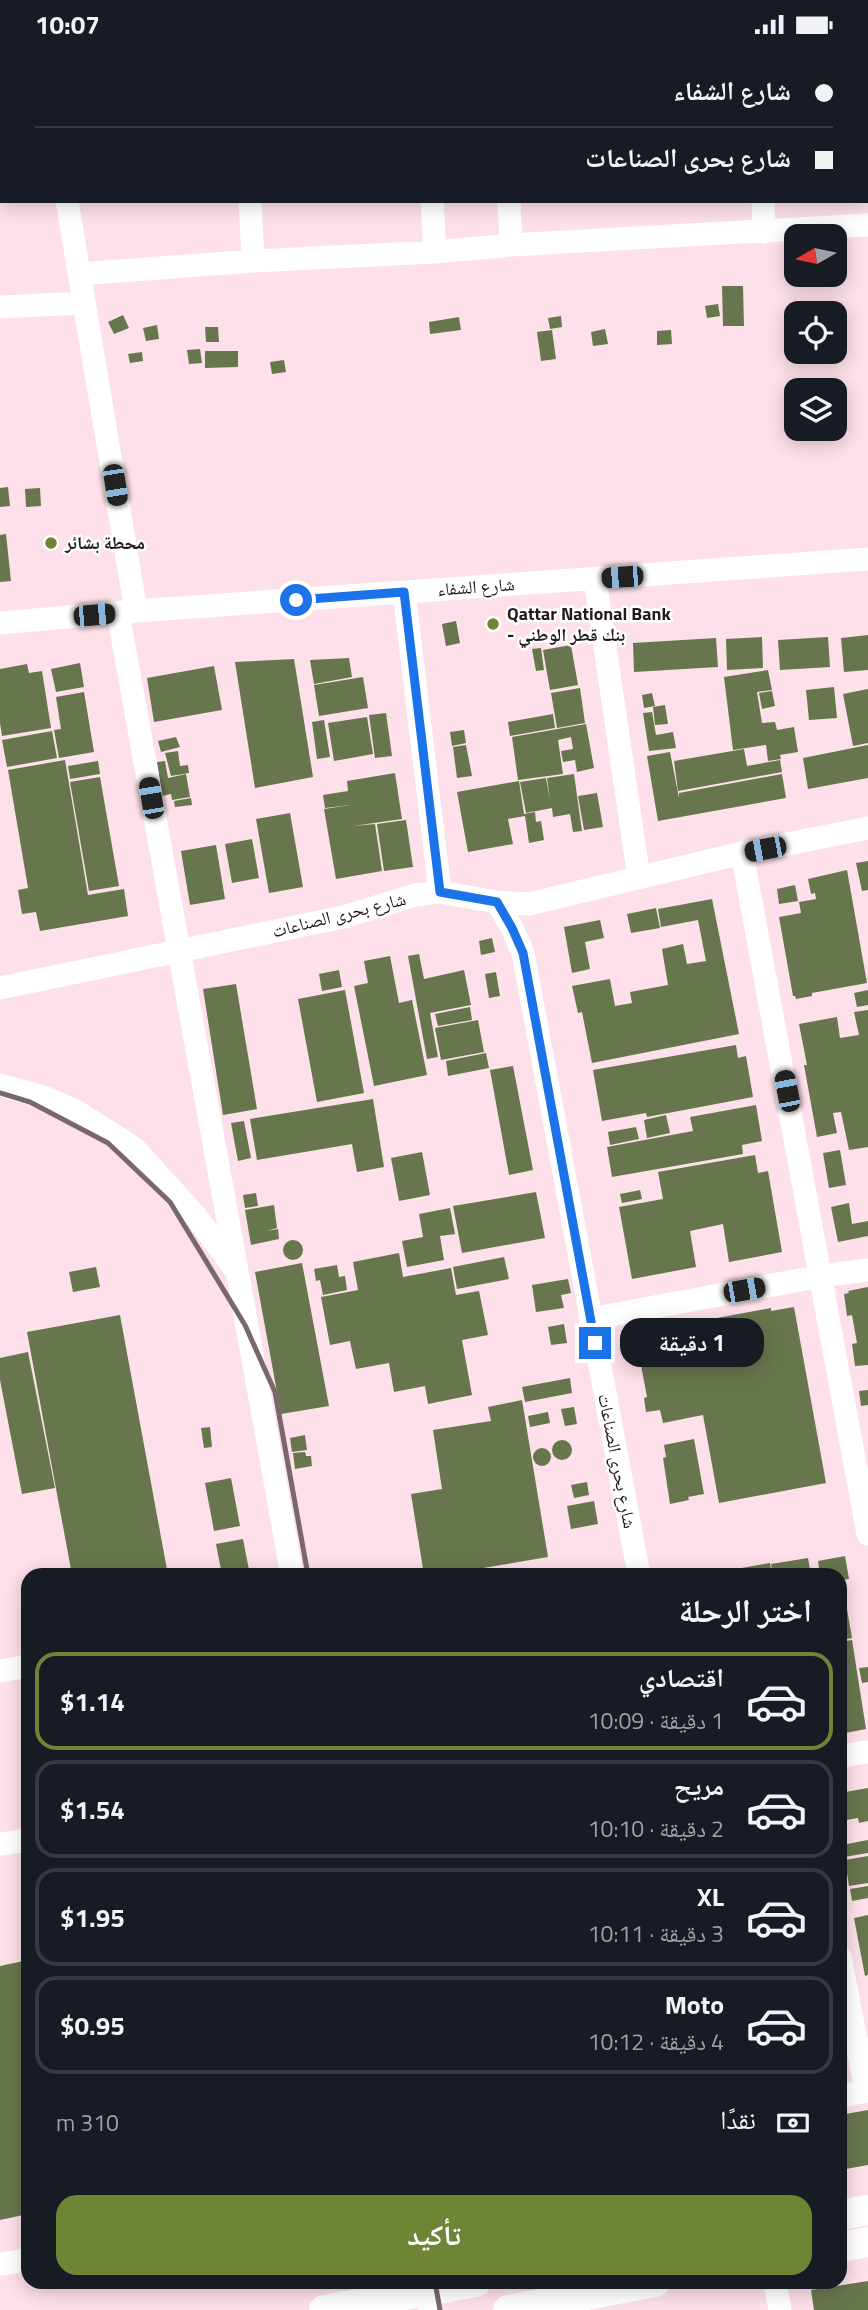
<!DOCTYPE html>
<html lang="ar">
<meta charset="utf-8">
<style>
:root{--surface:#171b24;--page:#242831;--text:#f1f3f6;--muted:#9ea1a6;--line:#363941;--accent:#6e8536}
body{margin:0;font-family:"Titillium Web","Noto Naskh Arabic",sans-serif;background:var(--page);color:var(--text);direction:rtl;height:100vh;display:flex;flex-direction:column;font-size:26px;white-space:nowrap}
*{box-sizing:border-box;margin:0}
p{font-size:23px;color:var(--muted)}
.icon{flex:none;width:38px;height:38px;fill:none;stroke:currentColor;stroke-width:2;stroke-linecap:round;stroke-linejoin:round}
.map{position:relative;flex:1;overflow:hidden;direction:ltr}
.drawer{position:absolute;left:21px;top:1519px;width:826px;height:721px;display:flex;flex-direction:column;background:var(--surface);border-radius:21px;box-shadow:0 4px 18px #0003;direction:rtl}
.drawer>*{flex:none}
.banner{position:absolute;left:0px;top:0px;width:868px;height:154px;box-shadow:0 4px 18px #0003;direction:rtl;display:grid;align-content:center;height:154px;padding:0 35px;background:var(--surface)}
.needle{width:46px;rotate:261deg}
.tools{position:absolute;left:784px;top:175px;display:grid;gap:14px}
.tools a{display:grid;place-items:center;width:63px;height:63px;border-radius:14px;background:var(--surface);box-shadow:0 4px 18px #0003;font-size:35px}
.end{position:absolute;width:32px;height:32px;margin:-16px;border:9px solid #1a73e8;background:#fff;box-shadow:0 0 0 4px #fff}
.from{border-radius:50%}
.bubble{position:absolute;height:49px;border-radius:21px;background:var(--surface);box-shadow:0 4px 18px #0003;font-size:23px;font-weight:700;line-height:49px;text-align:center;direction:rtl}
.car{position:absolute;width:21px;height:42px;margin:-21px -10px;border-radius:9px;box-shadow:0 0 5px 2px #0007;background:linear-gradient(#222 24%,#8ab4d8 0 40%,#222 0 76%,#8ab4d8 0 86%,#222 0)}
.banner b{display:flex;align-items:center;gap:24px;height:66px;font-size:26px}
.banner b+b{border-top:2px solid var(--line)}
.banner i{width:18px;height:18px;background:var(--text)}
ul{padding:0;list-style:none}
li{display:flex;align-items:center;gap:21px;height:98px;margin:0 14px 10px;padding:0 21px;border:4px solid var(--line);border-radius:21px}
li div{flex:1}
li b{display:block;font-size:26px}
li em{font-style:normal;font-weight:700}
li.current{border-color:var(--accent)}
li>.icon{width:63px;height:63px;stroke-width:1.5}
h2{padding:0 35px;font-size:32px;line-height:84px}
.pay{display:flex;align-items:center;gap:18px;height:77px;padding:0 35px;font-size:26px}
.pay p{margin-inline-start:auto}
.cta{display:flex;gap:14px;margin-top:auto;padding:14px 35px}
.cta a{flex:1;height:80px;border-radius:21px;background:var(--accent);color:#fff;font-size:28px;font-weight:700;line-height:80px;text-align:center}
.status{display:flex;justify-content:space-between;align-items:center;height:49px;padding:0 35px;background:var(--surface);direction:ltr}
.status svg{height:19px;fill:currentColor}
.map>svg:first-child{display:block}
.building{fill:#68764d}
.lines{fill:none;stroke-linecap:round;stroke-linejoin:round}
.minor{stroke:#fff;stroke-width:23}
.major{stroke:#fff;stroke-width:30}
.rail{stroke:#79676d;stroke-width:5}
.route{stroke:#1a73e8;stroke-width:9}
.poi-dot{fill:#6e8536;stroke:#fff;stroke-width:2.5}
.labels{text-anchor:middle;stroke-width:5;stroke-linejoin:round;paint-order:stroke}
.poi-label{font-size:18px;font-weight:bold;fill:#23191c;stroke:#fff;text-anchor:start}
.street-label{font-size:18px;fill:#23191c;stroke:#fff}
</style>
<div class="status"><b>10:07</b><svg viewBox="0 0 49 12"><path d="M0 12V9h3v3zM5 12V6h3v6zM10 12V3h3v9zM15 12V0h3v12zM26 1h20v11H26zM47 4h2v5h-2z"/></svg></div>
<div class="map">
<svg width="868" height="2261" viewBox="0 0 868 2261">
<rect width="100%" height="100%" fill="#fde0e9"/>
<path class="building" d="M722,237H743L744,277H723Z
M718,255L720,267L707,269L705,257Z
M123,266L129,279L114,285L108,273Z
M561,267L562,278L550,280L548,269Z
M459,268L461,281L430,285L429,273Z
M157,276L159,290L146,292L143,279Z
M205,278H218L219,293H206Z
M605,280L608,295L593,297L591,283Z
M552,281L556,310L541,312L537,283Z
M671,281L672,295L657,296V282Z
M200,300L202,314L189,315L187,301Z
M205,302H238V318L205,319Z
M142,303L143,312L130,314L128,305Z
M284,311L286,323L272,325L270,313Z
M8,438L10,457L0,458V439Z
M40,439L41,457L26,458L25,440Z
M6,485L11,532L0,533V486Z
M456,572L460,594L446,597L442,575Z
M868,586V621L844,623L841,589Z
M762,588L763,619L727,621L726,590Z
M828,588L830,618L780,621L778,591Z
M716,589L718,618L634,623L633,594Z
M571,596L578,636L550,641L543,601Z
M541,599L544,621L536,622L532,600Z
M349,609L352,628L314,635L310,611Z
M294,610L313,728L255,739L235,613Z
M80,614L84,638L56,643L51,620Z
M27,615L29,624L42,622L51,679L2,687L0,674V620Z
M214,617L222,661L154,673L147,629Z
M768,621L772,641L757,643L762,674L775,673L777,681L794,678L798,703L780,706L781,710L768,712L766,696L733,701L724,628Z
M363,628L368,659L319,667L314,636Z
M834,638L837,669L809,671L806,641Z
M580,639L585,674L557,679L551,644Z
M868,640V694L853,697L843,645Z
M772,642L775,657L762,660L759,644Z
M84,643L94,703L59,709L54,681L61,680L56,648Z
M652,644L655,657L644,659L642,646Z
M665,656L668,675L655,676L653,658Z
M652,663L656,686L673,683L676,699L649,702L643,664Z
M386,664L392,707L375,709L369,666Z
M553,665L555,679L510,687L508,673Z
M367,668L373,705L334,712L328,674Z
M324,671L330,708L317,710L312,673Z
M586,675L594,719L577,723L575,711L563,713L561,702L573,700L571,688L558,691L563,725L518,731L512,688Z
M464,681L466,694L452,697L450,683Z
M52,682L57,709L7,718L2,691Z
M176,688L180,698L161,703L158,692Z
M466,696L472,727L457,729L453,698Z
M868,696V729L808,740L803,709Z
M744,700L747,717L780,711L782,723L678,742L674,712Z
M178,702L180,717L188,716L189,724L171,727L165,704Z
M670,703L679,749V744L782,725L786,749L658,772L647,707Z
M65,711L88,846L124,840L128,867L40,882L36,863L22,865L18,841L28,839L8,721Z
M98,712L100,725L70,730L68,717Z
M165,712L168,729L186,725L190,748L172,751L171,745L162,747L157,713Z
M395,724L402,770L353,777L375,775L382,822L336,830L324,760L350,756L325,759L323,746L348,742L347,732Z
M574,725L582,782L573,783L570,765L553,768L552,759L526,764L520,733L546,729L550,751L547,729Z
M100,728L119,837L89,842L70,733Z
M519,732L524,765L535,763L536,773L541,772L544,791L529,794L525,767L508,770L513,795L468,803L457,743Z
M597,744L603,778L584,781L578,747Z
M191,749L192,756L175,758L174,752Z
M290,764L303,838L269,844L256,770Z
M406,771L413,818L384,822L377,775Z
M252,790L259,829L232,834L225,795Z
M216,796L225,850L190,856L181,802Z
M868,812V841L862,842L856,814Z
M847,821L867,934L812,944V947L796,950L795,947H793L779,868L801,864L799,853L816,850L815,844L811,845L808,830Z
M795,836L798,852L779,855L777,840Z
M712,850L739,985L592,1014L582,963L578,964L572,937L610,930L615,957L632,954L630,943L668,936L662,900L683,895L687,915L706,912L698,871L661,878L658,860Z
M656,859L660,879L631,884L627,865Z
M600,871L604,889L585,893L590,920L572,924L564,878Z
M492,889L495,903L481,906L479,892Z
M419,905L424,930L464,921L471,956L430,964L438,1008L427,1010L408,907Z
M390,907L399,954L412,951L427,1026L374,1037L354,937L368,934L364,912Z
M339,921L342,938L322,942L319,925Z
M496,923L500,947L489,949L485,925Z
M236,935L257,1060L223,1066L203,940Z
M345,941L364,1044L317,1053L298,950Z
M868,941V956L857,958L854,944Z
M470,958L472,971L438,977L435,965Z
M868,961V1098L849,1101L841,1063L833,1064L837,1084L817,1088L804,1016H807L799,975L837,968L840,989L859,986L854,963Z
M478,971L484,1003L441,1011L435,979Z
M736,996L738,1009L746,1007L753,1048L647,1068L646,1064L602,1072L593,1021Z
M486,1004L489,1019L448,1027L446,1012Z
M513,1017L533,1121L509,1126L490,1021Z
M373,1050L384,1118L357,1123L352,1095L257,1111L250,1070Z
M756,1056L762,1092L742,1096L743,1105L612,1128L607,1098L693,1082L690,1068Z
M666,1066L670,1084L647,1089L644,1071Z
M244,1072L251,1109L238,1112L231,1074Z
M636,1078L639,1090L610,1096L608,1083Z
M840,1101L846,1136L829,1139L823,1104Z
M422,1103L430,1146L399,1152L391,1109Z
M755,1106L758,1124L768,1122L782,1203L729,1213L723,1175L690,1182L696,1218L632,1230L619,1158L663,1150L658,1123Z
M640,1141L642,1150L622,1154L620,1145Z
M536,1143L545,1189L462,1204L453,1157Z
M256,1144L258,1157L245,1159L243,1146Z
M849,1154L852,1175L868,1172V1187L838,1193L831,1158Z
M274,1156L277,1179L267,1182L278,1180L279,1190L251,1196L245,1161Z
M450,1159L455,1185L440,1187L444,1211L407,1218L402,1192L423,1188L419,1165Z
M283 1201a10 10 0 1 1 20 0a10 10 0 1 1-20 0Z
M399,1204L403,1228L451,1219L456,1246L479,1242L488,1286L462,1291L472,1346L428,1355L425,1337L394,1343L389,1314L356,1320L350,1292L330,1296L321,1248L358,1241L353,1213Z
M504,1208L509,1230L457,1240L453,1218Z
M302,1214L329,1357L281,1365L255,1223Z
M337,1216L339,1228L345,1227L347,1241L323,1246L320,1231L316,1232L314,1220Z
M96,1218L100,1238L73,1243L69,1223Z
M568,1230L571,1244L561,1246L564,1259L536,1263L532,1236Z
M868,1238V1316L855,1317L852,1295L857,1294L852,1266L847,1267L844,1245L849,1244L848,1242Z
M794,1258L826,1434L719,1454L703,1366L663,1374L660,1361L646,1363L644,1349L647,1348L635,1284L690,1274L693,1290L704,1288L701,1272L771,1259V1262Z
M120,1266L168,1526H72L27,1283Z
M564,1275L567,1294L551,1296L548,1278Z
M28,1303L55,1439L22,1445L0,1331V1309Z
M570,1329L572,1344L525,1353L522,1338Z
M868,1341V1356L861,1357L859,1342Z
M522,1351L548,1508L471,1521L472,1526H424L411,1445L442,1440L433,1381L491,1372L488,1358Z
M574,1358L577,1375L565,1377L561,1360Z
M548,1363L550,1374L530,1378L528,1367Z
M210,1378L212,1398L204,1399L201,1379Z
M305,1386L307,1401L292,1403L290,1389Z
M694,1390L704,1445L688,1448L689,1451L670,1455L663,1409L666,1408L664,1396Z
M552 1401a10 10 0 1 1 20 0a10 10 0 1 1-20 0Z
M533 1408a9 9 0 1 1 18 0a9 9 0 1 1-18 0Z
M305,1403L306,1407H311L312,1417L295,1420L293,1404Z
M231,1429L240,1477L214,1482L205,1434Z
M587,1433L589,1446L574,1449L571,1436Z
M594,1452L598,1475L571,1480L567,1457Z
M243,1490L250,1526H222L216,1495Z
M845,1507L849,1530L842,1531L852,1589L840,1591V1526H820L818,1512Z
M808,1509L811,1526H773L771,1515Z
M770,1514L772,1526H719V1523Z
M852,1591L866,1680L840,1685V1593Z
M868,1618V1633L862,1634L859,1619Z
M868,1739V1772L859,1774L858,1769L840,1772V1744Z
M868,1791V1804L844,1808L842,1796Z
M868,1807V1834L849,1837L845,1811Z
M868,1837V1849L852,1852L850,1840Z
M868,1866V1926L865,1927L854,1869Z
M28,1911V2165L0,2171V1917Z
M868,2061V2116L840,2121V2066Z
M868,2232V2261H814L811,2241Z"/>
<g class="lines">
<path class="minor" d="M44,0V2
M242,0V2
M423,0V2
M500,0V2
M757,0V2
M67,152L136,562
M250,152L253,212
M432,152L435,203
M509,152L511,196
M763,152L764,183
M79,225L253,212L435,203L511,196L868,176
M0,258L84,254
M595,530L639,829
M404,543L440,843
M118,564L292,1526
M0,574L136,562L868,510
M742,804L868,1485
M497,853L529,855L742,804L868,779
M0,939L343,868L415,846L440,843L497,853L512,879L523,904L639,1526
M0,1036L44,1048L76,1062L134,1099L194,1165L233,1217
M590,1270L821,1227L868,1221
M0,1622L28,1617
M840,1707L868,1703
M0,1795L28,1791
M840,1908L866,2042
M840,2047L868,2042
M0,2215L28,2211
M425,2233L430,2261
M775,2233L780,2261"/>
<path class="major" d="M840,2166L868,2161
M840,2198L868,2193
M324,2261L476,2233
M508,2261L655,2233"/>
<path class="rail" d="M0,1044L30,1053L108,1094L170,1153L245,1276L275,1343L308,1526
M435,2233L440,2261"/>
</g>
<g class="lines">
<path class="route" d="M296,551L404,543L440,843L497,853L512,879L523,904L595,1294"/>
</g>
<g class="poi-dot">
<circle cx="51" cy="494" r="7"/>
<circle cx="493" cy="575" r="7"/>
</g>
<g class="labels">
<g class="poi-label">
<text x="65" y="500">محطة بشائر</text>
<text x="507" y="571">Qattar National Bank<tspan x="507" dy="21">- بنك قطر الوطني</tspan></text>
</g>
<g class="street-label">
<text transform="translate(476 538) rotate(-4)" y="6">شارع الشفاء</text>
<text transform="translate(339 866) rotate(-14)" y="6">شارع بحرى الصناعات</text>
<text transform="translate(617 1412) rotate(79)" y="6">شارع بحرى الصناعات</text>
</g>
</g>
</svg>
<div class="tools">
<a><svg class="needle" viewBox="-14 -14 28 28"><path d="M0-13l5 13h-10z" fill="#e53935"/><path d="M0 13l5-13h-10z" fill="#9ea1a6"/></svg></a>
<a><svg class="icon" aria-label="locate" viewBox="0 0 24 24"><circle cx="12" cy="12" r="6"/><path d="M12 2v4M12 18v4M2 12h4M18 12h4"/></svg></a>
<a><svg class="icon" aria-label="layers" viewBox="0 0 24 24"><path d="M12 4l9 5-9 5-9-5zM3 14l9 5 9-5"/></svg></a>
</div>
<i class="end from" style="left:296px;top:551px"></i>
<i class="end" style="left:595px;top:1294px"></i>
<div class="bubble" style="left:620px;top:1269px;width:144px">1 دقيقة</div>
<i class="car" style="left:115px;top:436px;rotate:171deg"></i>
<i class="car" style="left:622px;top:528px;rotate:266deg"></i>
<i class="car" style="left:94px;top:566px;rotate:85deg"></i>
<i class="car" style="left:151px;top:749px;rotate:350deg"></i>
<i class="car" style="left:765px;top:800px;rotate:259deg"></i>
<i class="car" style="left:787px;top:1042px;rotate:349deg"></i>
<i class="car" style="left:744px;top:1241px;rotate:80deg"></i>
<div class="banner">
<b><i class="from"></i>شارع الشفاء</b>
<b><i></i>شارع بحرى الصناعات</b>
</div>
<section class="drawer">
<h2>اختر الرحلة</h2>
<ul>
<li class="current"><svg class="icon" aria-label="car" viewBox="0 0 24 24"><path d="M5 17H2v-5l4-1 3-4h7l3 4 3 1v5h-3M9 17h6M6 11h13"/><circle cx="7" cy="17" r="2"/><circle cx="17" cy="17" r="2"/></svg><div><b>اقتصادي</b><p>1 دقيقة · 10:09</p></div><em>$1.14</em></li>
<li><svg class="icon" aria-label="car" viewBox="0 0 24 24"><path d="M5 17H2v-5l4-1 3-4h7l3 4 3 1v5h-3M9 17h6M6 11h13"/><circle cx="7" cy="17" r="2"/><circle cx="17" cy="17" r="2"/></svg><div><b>مريح</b><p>2 دقيقة · 10:10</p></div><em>$1.54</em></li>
<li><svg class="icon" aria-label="car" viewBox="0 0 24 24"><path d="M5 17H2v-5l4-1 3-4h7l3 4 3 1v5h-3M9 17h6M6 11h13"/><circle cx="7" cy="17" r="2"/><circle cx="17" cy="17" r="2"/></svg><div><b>XL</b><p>3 دقيقة · 10:11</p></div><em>$1.95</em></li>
<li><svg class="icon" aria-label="car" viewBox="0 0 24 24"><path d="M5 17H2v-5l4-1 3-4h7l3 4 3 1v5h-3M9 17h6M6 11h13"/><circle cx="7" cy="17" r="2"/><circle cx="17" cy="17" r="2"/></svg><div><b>Moto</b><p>4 دقيقة · 10:12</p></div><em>$0.95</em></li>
</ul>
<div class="pay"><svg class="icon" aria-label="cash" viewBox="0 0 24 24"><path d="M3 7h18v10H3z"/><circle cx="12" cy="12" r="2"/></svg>نقدًا<p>310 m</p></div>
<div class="cta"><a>تأكيد</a></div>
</section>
</div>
